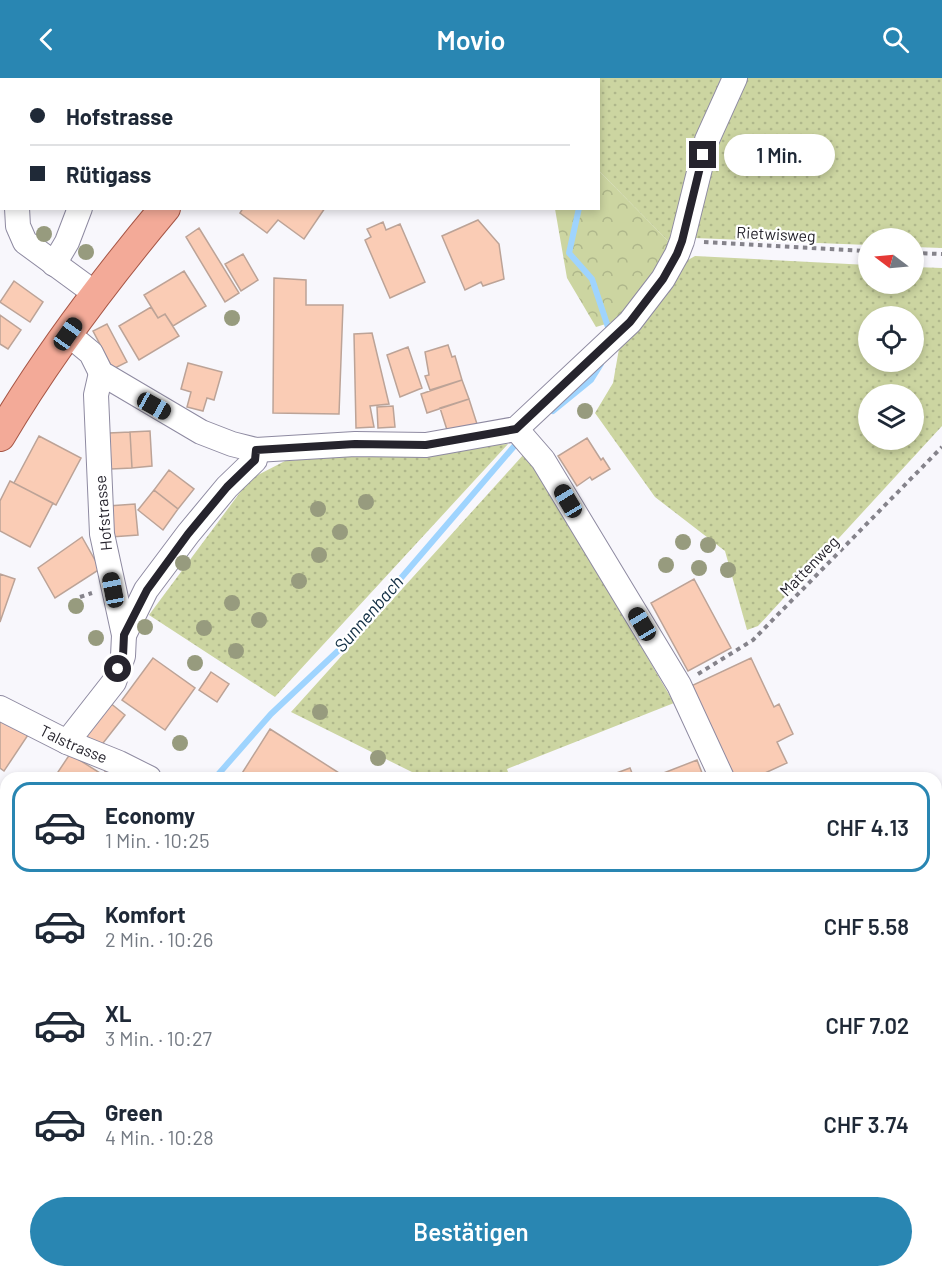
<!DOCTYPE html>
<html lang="de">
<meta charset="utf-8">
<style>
:root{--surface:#fff;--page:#f6f6f7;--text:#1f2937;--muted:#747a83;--line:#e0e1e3;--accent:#2986b2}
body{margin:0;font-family:Barlow,sans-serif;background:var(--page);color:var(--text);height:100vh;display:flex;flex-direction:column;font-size:22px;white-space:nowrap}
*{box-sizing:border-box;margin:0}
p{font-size:20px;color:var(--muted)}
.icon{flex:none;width:33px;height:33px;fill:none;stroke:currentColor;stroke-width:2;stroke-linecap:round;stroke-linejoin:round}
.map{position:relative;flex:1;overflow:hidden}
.sheet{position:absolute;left:0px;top:694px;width:942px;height:506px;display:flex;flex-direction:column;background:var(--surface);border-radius:18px 18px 0 0;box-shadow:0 3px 9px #0003}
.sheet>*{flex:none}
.guide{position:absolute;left:0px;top:0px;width:600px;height:132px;box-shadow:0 3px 9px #0003;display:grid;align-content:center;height:132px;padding:0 30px;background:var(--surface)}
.needle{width:39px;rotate:286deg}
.tools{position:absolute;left:858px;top:150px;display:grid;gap:12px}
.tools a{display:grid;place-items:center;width:66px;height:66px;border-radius:50%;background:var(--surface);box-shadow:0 3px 9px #0003;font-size:30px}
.end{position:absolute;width:27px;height:27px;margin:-14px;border:8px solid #26242d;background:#fff;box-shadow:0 0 0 3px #fff}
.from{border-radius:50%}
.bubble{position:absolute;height:42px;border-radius:21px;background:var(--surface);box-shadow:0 3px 9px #0003;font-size:20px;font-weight:600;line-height:42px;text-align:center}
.car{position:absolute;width:18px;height:36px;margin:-18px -9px;border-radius:8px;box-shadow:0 0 4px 2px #0007;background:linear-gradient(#222 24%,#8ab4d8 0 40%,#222 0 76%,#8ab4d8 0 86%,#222 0)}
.guide b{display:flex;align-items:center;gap:21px;height:57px;font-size:22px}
.guide b+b{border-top:2px solid var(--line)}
.guide i{width:15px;height:15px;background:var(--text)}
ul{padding:10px 0 0;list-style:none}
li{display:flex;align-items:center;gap:18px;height:90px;margin:0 12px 9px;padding:0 18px;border:3px solid transparent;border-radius:18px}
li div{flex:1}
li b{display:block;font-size:22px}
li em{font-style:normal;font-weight:600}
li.selected{border-color:var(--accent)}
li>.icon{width:54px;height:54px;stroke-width:1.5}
.button{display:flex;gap:12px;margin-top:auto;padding:12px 30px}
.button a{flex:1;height:69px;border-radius:36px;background:var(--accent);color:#fff;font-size:24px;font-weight:600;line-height:69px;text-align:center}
header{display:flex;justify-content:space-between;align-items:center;height:78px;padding:0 30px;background:var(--accent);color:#fff;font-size:27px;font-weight:600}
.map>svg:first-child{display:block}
.grass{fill:url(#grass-dots);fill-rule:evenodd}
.forest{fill:url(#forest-crowns)}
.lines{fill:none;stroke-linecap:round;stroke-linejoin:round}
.stream{stroke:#9fd4fe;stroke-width:6}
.building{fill:#faccb5;stroke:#bca397;stroke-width:1.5}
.minor-casing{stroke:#8e8aa1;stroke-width:26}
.major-casing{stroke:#a65646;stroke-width:32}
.path{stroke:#85838b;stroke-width:4;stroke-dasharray:4.5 4.5;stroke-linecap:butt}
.minor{stroke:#fff;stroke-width:24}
.major{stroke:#f3aa98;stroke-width:30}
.tree{fill:#979b7e}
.route{stroke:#26242d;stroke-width:8}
.labels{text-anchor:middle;stroke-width:4.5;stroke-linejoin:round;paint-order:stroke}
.street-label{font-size:16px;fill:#26242d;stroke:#fff}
.water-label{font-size:18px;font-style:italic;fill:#102d43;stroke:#fff}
</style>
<header><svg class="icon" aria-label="back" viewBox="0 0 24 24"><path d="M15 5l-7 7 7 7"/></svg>Movio<svg class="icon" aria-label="search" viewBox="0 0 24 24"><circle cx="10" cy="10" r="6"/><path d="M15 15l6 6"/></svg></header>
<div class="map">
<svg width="942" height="1199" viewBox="0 0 942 1199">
<defs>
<pattern id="grass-dots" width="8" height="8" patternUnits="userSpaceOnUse" patternTransform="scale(1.5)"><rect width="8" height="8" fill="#ccd5a1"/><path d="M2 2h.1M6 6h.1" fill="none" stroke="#afb78b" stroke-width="1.8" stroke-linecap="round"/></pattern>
<pattern id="forest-crowns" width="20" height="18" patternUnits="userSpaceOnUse" patternTransform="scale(1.5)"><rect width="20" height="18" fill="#ccd5a1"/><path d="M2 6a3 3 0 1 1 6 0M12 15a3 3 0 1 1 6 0" fill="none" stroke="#afb78b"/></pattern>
</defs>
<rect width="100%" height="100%" fill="#f8f7fc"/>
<path class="grass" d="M562,0H730L675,170L599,93L598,2Z
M743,0H942V170L914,169V160H868V167L694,160L719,43Z
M695,178L868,187V206H914V189L942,190V348L758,548L747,552L725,473L655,419L595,335L613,305L620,265L681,186ZM868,238H914V284H868ZM868,316H914V362H868Z
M508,366L275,619L149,537L250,401L285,383Z
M524,376L533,383L674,625L507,691L510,700H424L291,634Z"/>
<path class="forest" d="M599,93L675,170L622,241L596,249L567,200L555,131L598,130Z"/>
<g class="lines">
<path class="stream" d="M496,2L497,0
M579,130L569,175L592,201L610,255
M553,333L591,302L601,286
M215,700L271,636L341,570L516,366
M0,782L6,785
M0,1022L6,1014"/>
</g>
<path class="building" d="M101,0H204L100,2Z
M308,0H466L310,2Z
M243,130H325L304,161L278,142L267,155L240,135Z
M478,142L499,166L504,201L483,208L481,204L465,212L442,158Z
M383,144L386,152L400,146L425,204L390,220L365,162L371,159L367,151Z
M199,150L239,215L225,224L186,159Z
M243,176L258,202L241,213L225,186Z
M184,193L206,228L173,248L165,236L158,240L144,217Z
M274,200L306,202V227H343L339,336L273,335Z
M14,203L43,224L30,244L0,224Z
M151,229L158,240L165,236L179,258L139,282L119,248Z
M0,237L21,252L8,271L0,266Z
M107,246L127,284L113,291L93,253Z
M372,255L389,326L370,328L374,349L356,350L354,256Z
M448,267L452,279L455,278L462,302L430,312L425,298L429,297L425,274Z
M408,269L422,310L400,319L387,277Z
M188,285L222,294L214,322L207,320L203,333L187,329L191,314L181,311Z
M462,302L469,321L427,335L421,316Z
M469,321L477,346L448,355L440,330Z
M393,328L395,349L378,350L377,329Z
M150,353L152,388L132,390L130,354Z
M130,354L132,390L111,391L109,355Z
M39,358L81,380L56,427L14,405Z
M587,360L601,382L603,380L610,391L592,402L590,399L577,408L558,378Z
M169,392L194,411L178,431L154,412Z
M10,403L53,425L30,469L0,453V423Z
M154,412L178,431L163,452L138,432Z
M135,426L138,457L111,459L108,428Z
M82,459L100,491L55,520L38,490Z
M0,496L15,501L0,544Z
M694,501L731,570L688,593L651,525Z
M153,580L195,610L165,652L122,622Z
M751,580L774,629L779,626L793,656L777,664L787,685L754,700H734L691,608Z
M211,594L229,606L217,624L199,612Z
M109,624L125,637L100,669L84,656Z
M0,638L28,657L4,693L0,690Z
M270,651L347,700H239Z
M70,676L103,697L108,689L123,698L122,700H54Z
M697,682L704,700H662L661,696Z
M630,690L634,700H603Z
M6,711V743L0,739V721Z
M0,850L6,853V882L0,896Z"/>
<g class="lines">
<defs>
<g id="minor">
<path d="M48,2V0"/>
<path d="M17,130L18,148L25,164L96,216"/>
<path d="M54,186L67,164L80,130"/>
<path d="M68,256L91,275L101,295L201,354L232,366L256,372L355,366L426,367L516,351L630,244L663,201L677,176L682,163L707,62L735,0"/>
<path d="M516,351L543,382L679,607L722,700"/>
<path d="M124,557L146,512L188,456L227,409L255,382L256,372"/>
<path id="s1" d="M0,630L67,664L119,685L149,700"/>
<path d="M67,664L114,604L123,578L124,557L102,456L96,317L101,295"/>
<path d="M876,1194V1199"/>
</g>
<path id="major" d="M261,2V0
M0,358C47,278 105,202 165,130"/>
</defs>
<use href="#minor" class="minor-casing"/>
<use href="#major" class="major-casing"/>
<path class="path" d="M704,164L868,173
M914,175L942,176
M80,519L92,515
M698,596L753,562L942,369
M936,900H942
M0,1042L6,1033"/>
<use href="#minor" class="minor"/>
<use href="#major" class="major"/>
</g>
<g class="tree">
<circle cx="44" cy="156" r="8"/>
<circle cx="86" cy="174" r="8"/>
<circle cx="232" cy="240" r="8"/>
<circle cx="585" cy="333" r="8"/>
<circle cx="366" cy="424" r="8"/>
<circle cx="318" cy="431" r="8"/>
<circle cx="340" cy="454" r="8"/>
<circle cx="683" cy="464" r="8"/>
<circle cx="708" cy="467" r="8"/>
<circle cx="319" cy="477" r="8"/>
<circle cx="183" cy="485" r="8"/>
<circle cx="666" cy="487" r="8"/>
<circle cx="699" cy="490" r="8"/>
<circle cx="728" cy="492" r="8"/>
<circle cx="299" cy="503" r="8"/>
<circle cx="232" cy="525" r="8"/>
<circle cx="76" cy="528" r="8"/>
<circle cx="259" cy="542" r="8"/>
<circle cx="145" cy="549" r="8"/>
<circle cx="204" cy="550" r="8"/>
<circle cx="96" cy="560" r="8"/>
<circle cx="236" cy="573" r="8"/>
<circle cx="195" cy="585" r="8"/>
<circle cx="320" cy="634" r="8"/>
<circle cx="180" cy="665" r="8"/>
<circle cx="378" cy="680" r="8"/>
</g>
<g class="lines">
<path class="route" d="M118,591L123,578L124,557L147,512L188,456L227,409L255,382L256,372L355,366L426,367L516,351L630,244L663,201L677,176L682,163L703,77"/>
</g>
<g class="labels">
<g class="street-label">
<text transform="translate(776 156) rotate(3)" y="6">Rietwisweg</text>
<text transform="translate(103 435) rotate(-95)" y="6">Hofstrasse</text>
<text transform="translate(809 488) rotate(-46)" y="6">Mattenweg</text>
<text dy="6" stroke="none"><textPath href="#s1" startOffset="82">Talstrasse</textPath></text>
</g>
<g class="water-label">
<text transform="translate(369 536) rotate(-49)" y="6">Sunnenbach</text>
</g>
</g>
</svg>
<div class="tools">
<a><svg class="needle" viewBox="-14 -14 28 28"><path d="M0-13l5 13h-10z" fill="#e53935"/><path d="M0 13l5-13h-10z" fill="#747a83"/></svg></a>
<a><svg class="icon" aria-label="locate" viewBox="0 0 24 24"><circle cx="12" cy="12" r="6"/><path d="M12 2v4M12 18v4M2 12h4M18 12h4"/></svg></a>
<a><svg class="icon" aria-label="layers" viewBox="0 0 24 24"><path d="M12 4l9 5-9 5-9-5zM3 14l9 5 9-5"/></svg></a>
</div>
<i class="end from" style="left:118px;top:591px"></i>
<i class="end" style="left:703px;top:77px"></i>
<div class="bubble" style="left:724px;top:56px;width:111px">1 Min.</div>
<i class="car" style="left:68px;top:256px;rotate:35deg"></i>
<i class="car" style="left:154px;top:328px;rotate:119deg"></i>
<i class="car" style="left:568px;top:423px;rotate:329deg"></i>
<i class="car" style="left:113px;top:512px;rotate:349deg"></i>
<i class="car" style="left:642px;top:546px;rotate:329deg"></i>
<div class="guide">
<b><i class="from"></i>Hofstrasse</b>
<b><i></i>Rütigass</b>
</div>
<section class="sheet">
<ul>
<li class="selected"><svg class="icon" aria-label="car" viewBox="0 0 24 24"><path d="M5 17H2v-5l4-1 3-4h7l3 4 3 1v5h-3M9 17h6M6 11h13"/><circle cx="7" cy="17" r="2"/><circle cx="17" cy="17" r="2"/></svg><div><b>Economy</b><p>1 Min. · 10:25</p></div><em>CHF 4.13</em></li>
<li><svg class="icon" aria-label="car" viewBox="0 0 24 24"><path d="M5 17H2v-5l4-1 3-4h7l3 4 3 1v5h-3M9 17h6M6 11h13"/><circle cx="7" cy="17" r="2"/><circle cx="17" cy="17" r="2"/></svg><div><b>Komfort</b><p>2 Min. · 10:26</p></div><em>CHF 5.58</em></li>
<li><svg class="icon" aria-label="car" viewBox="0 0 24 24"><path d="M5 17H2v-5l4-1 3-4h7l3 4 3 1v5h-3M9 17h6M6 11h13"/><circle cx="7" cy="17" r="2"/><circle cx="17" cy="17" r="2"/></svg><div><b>XL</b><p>3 Min. · 10:27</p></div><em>CHF 7.02</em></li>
<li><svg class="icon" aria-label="car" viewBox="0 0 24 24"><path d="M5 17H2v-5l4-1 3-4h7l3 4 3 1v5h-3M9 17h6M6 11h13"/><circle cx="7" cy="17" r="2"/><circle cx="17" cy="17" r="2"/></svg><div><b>Green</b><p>4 Min. · 10:28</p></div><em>CHF 3.74</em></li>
</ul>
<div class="button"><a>Bestätigen</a></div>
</section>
</div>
